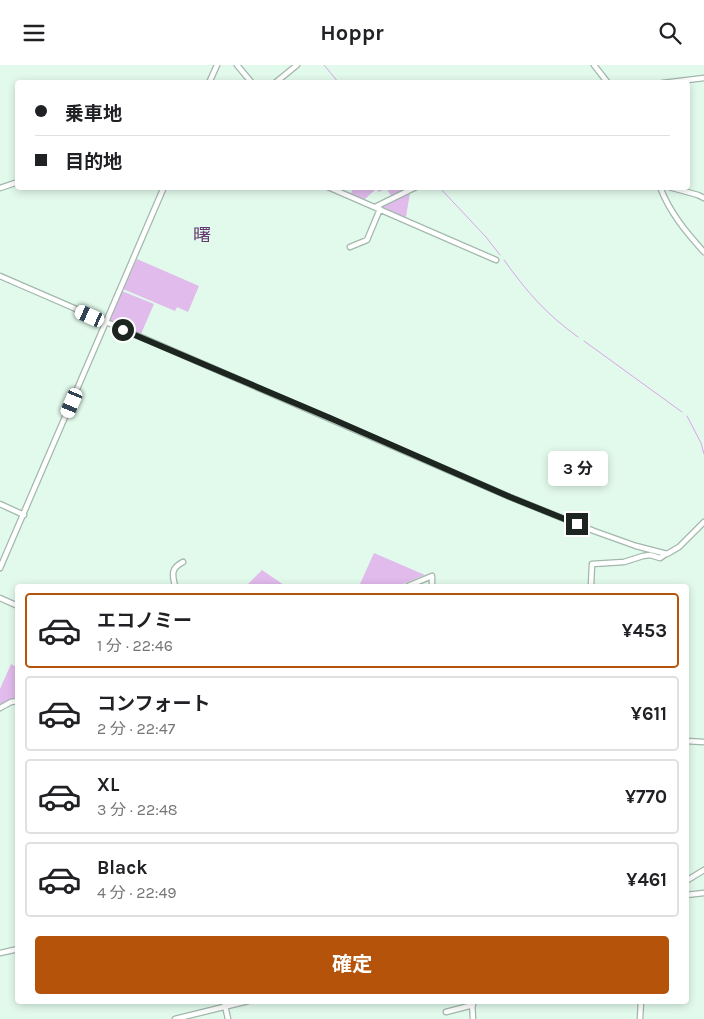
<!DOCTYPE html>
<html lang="ja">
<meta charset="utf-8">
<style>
:root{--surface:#fff;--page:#f6f6f6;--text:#202124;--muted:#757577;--line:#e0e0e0;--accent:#b45309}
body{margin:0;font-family:Karla,"Noto Sans JP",sans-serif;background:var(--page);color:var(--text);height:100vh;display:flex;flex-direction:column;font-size:19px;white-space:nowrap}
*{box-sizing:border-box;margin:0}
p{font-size:16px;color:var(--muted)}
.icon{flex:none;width:28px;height:28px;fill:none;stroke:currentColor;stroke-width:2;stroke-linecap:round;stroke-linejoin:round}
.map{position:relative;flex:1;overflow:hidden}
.details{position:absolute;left:15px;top:519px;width:674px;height:420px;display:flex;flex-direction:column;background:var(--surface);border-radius:5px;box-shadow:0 2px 8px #0003}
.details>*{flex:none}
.hud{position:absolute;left:15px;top:15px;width:675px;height:110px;border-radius:5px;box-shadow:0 2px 8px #0003;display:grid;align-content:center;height:110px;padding:0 20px;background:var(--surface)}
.end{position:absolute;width:22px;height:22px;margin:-11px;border:6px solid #1c2520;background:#fff;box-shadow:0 0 0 2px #fff}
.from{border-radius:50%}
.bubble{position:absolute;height:35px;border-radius:5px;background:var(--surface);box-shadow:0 2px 8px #0003;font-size:16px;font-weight:700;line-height:35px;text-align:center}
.car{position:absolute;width:15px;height:30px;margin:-15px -8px;border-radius:6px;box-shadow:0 0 4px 1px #0007;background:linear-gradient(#fff 24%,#345 0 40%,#fff 0 76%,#345 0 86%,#fff 0)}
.hud b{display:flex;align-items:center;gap:18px;height:48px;font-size:19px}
.hud b+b{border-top:1px solid var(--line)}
.hud i{width:12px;height:12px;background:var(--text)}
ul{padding:9px 0 0;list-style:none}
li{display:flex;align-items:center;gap:15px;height:75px;margin:0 10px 8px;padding:0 10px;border:2px solid var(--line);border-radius:5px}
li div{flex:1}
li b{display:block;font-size:19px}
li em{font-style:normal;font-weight:700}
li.current{border-color:var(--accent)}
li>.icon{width:45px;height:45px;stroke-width:1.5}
.cta{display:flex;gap:10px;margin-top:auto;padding:10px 20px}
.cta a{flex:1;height:58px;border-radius:5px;background:var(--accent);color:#fff;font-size:20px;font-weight:700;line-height:58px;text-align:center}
header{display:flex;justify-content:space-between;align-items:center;height:65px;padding:0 20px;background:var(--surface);font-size:22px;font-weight:700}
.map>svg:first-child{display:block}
.green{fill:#e1bbec}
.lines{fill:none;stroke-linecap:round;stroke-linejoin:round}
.stream{stroke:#d9a5e7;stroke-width:1}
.minor-casing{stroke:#a2b8ac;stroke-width:7}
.minor{stroke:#fff;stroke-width:4.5}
.route{stroke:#1c2520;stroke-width:6}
.labels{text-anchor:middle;stroke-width:5;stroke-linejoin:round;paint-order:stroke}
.neighbourhood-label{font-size:18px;fill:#64396f;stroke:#e2faec}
</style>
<header><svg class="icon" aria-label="menu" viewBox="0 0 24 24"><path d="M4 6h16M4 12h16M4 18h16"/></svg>Hoppr<svg class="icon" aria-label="search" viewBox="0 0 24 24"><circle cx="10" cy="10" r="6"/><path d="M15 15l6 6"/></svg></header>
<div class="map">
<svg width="704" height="954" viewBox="0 0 704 954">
<rect width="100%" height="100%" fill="#e2faec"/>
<path class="green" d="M353,123L409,122L411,123L392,132L386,123L379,127L376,124L364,135L351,129Z
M410,128L406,152L383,144V141Z
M137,194L199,221L188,247L177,242L175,246L123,224Z
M122,226L154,239L141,269L109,256Z
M374,488L425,510L398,521H366L360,519Z
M262,505L284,520V521H246Z
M11,599L17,602V633L0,639V624Z"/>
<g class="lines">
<path class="stream" d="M324,0L339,18
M439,122L486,172L500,190
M504,195C527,227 546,249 578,272
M584,276L682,347
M687,351L701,378L704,389"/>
<defs>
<path id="minor" d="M237,0L252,18
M594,0L608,18
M209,18L217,0
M275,18L297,0
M663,18L704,13
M328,122L496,195
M660,122C670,148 686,167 704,187
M669,122L698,130L704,133
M0,123L18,117
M375,142L416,122
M350,182L367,175L380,144
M0,211L510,432L594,466L636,481L667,489L679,482L704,457
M0,439L24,450
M0,503L164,122
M175,521C172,509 171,503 183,497
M408,521L432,511V521
M591,521L592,499L624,497L643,491L650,490L660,493L666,489
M0,533L18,541
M0,643L11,637L18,636
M686,676L704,677
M686,816L704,805
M686,830L704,828
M0,888L18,884
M224,936L228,954
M472,936L473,954
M446,947L473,940
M175,954L248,936
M640,954L641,936"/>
</defs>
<use href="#minor" class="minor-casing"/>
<use href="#minor" class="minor"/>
</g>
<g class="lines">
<path class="route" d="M123,265L330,353L510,432L577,459"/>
</g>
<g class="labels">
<g class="neighbourhood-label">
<text x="202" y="176">曙</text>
</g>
</g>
</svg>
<i class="end from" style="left:123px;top:265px"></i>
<i class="end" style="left:577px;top:459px"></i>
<div class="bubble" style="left:548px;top:386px;width:60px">3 分</div>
<i class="car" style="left:90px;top:251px;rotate:294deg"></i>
<i class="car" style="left:72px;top:338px;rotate:203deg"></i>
<div class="hud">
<b><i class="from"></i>乗車地</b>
<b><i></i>目的地</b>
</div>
<section class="details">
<ul>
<li class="current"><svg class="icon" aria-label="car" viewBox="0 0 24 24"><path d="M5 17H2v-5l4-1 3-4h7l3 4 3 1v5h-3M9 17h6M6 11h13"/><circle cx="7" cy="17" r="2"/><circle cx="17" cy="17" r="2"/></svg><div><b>エコノミー</b><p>1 分 · 22:46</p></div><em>¥453</em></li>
<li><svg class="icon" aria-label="car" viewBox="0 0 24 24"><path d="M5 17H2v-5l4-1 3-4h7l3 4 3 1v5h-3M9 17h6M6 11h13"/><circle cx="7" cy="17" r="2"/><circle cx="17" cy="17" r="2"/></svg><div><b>コンフォート</b><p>2 分 · 22:47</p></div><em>¥611</em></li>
<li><svg class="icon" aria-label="car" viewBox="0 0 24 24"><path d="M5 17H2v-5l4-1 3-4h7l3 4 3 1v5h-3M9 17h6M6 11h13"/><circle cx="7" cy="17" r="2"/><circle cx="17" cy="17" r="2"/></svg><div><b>XL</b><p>3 分 · 22:48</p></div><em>¥770</em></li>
<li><svg class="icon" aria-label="car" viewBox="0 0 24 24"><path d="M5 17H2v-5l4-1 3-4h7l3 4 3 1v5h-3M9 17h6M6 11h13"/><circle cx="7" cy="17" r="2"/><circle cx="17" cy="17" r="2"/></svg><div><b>Black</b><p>4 分 · 22:49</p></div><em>¥461</em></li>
</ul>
<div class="cta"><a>確定</a></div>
</section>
</div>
